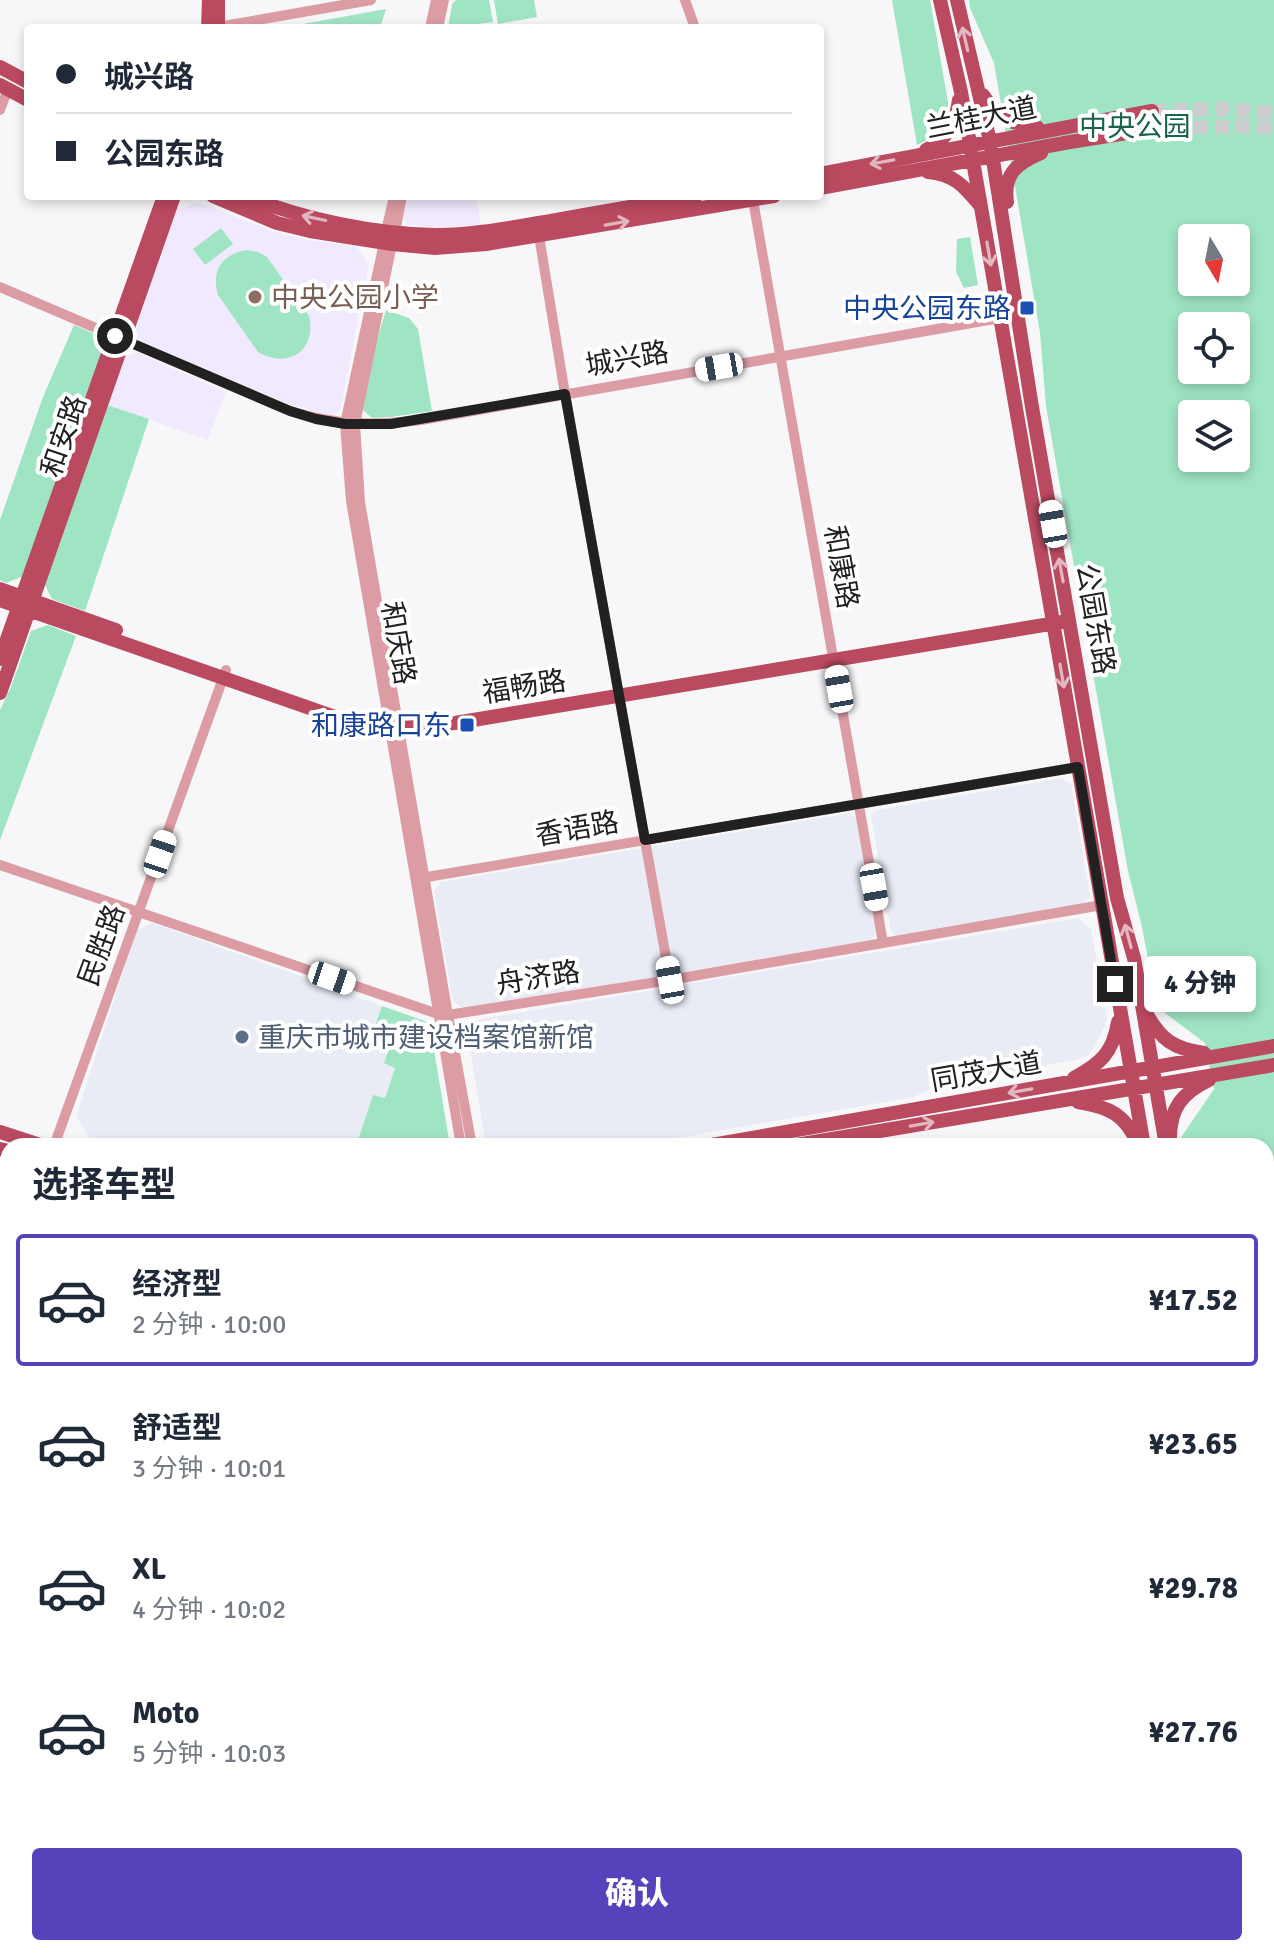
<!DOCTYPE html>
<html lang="zh">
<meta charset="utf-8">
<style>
:root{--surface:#fff;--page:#f2f2f3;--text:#1f2937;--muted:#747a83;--line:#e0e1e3;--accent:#5642ba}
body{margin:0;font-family:Signika,"Noto Sans SC",sans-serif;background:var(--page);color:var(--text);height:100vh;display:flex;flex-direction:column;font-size:30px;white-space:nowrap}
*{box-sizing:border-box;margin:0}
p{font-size:26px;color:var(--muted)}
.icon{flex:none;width:44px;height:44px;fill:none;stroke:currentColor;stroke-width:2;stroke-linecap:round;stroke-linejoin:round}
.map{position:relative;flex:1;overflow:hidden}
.drawer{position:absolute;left:0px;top:1138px;width:1274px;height:818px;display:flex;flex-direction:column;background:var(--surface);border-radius:24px 24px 0 0;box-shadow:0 4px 12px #0003}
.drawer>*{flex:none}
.banner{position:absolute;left:24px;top:24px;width:800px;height:176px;border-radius:8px;box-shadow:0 4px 12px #0003;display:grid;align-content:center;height:176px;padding:0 32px;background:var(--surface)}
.needle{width:52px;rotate:170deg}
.fabs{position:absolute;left:1178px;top:224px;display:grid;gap:16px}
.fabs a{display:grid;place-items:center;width:72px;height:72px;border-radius:8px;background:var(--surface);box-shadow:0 4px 12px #0003;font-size:40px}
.end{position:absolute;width:36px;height:36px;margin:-18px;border:10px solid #212122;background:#fff;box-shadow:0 0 0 4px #fff}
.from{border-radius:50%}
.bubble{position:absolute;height:56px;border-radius:8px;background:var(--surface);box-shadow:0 4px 12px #0003;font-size:26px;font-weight:800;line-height:56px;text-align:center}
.car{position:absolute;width:24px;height:48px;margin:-24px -12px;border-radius:10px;box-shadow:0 0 6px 2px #0007;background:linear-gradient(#fff 24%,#345 0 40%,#fff 0 76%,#345 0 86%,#fff 0)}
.banner b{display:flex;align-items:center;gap:28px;height:76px;font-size:30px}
.banner b+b{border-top:2px solid var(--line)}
.banner i{width:20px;height:20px;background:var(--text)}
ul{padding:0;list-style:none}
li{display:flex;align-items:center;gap:24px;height:132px;margin:0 16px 12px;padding:0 16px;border:4px solid transparent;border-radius:8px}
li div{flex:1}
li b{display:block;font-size:30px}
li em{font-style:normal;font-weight:800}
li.active{border-color:var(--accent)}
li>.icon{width:72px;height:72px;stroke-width:1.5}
h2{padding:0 32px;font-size:36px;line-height:96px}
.action{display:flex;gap:16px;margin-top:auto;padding:16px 32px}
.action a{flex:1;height:92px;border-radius:8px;background:var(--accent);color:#fff;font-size:32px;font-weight:800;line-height:92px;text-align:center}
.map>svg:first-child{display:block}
.built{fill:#e9ecf5}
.education{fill:#f1e9ff}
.green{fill:#9fe4c3;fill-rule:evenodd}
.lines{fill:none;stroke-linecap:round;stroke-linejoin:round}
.major-tunnel{stroke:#ccccce;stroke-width:14;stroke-dasharray:14 7;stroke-linecap:butt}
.minor{stroke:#dc9ca4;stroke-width:10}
.major{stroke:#ba4a60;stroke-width:14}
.oneway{stroke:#e3b7bf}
.route{stroke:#212122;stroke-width:10}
.education-dot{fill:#8d6e63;stroke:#fff;stroke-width:3}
.transit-dot{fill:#1a4fb4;stroke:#fff;stroke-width:3}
.service-dot{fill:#5c6f8a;stroke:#fff;stroke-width:3}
.labels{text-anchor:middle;stroke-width:8;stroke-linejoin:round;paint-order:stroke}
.street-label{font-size:28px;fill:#212122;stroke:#fff}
.park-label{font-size:28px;fill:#1a6348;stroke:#fff}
.education-label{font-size:28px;fill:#785e54;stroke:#fff;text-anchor:start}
.transit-label{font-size:28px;fill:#164399;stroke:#fff;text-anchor:end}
.service-label{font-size:28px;fill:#4e5e75;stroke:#fff;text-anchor:start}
</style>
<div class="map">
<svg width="1274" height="1955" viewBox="0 0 1274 1955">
<rect width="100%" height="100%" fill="#f7f7f9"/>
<path class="built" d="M1062,778L1071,784L1090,896L1082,905L898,937L891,931L871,815L876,810Z
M850,813L856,819L876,933L870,941L464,1009L453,1002L434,891L441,882Z
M1078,918L1091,929L1107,1017L1105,1025L1094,1048L1087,1056L1075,1060L943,1083L914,1097L642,1144L623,1143L604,1146H486L467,1031L475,1020Z
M153,923L382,1006L376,1026L385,1029L380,1045L389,1048L395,1067L385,1098L373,1095L356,1146H105L93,1143L76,1116L137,930Z"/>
<path class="education" d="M407,196H476L481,225L436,227L408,225L403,217Z
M198,202L275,232L308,240L356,246L369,264L340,411L331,416L291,405L139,340L135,330L177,210Z
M137,353L226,392L208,440L107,405L124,357Z
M0,1623L8,1625V1948H313L314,1955H0Z
M326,1948H480L481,1955H327Z"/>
<path class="green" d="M456,0H489L493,22L448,28L452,4Z
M494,0H534L537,17L498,24Z
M892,0H930L948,102C947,126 938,136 917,145Z
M969,0H1274V1435H1266V1146H1181L1180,1139L1214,1089L1205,1043L1157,1007L1142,927L1128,871L1068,532L1046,406L1040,333L994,63L970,8ZM1192,238H1236V282H1192ZM1192,326H1236V370H1192ZM1192,414H1236V458H1192Z
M386,9L380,28H281Z
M221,228L233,244L205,265L193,249Z
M970,237L978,285L964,288L956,272L957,239Z
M247,250L258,252L267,257L309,316C317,350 289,370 258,352L218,295C211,270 222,254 247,250Z
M386,310L409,318L418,329L432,411L391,417L372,418L363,410L376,343Z
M74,325L102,337L107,348L24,576L6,583L0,580V520L43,397Z
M107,405L149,419L85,611L52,599L45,585C67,525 86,465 107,405Z
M48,625L76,636L0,840V710L11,687L31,631Z
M382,1006L425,1021L430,1026L450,1146H356L373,1095L385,1098L395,1068L384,1063L389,1049L380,1045L385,1030L375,1026Z"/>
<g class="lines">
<path class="major-tunnel" d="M1152,111L1224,109L1274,113
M1152,129L1241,126L1274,128"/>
<path class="minor" d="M685,0L695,28
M218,27L371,0
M430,28L436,0
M438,28L444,0
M0,110L8,89
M753,200L883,943
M386,231L394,196
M395,232L402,196
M539,236L565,394L670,980
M384,243L345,424L351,501L461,1146
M392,244L355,424L360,502L448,1015L472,1146
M0,287L290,411C336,425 374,426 421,420L1000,318
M0,865L438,1014L448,1015L670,980L1102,905
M421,878L1078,767
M54,1146L226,670
M1266,1289L1274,1288
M0,1298L8,1276
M0,1344L8,1347
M318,1948L319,1955
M996,1955L998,1948"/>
<path class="major" d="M940,0L961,92L1144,1146
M957,0L990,141L1032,407L1117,898L1134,958L1166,1146
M208,28L209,0
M218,28V0
M0,67L28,82
M0,85L28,100
M983,95C999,120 1009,123 1037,127
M926,150C948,139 956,122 959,100
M928,172C953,174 963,185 979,204
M820,174L1152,111
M820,188L1070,142L1152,129
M213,196L277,223L310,231L392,244L435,248L486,244L774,196
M246,196C302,219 375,234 436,235C475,235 513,227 551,221C599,212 648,204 696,196
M1007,202C1003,174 1017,163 1041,153
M0,589L116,630
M0,600L341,719L390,729L455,723L1062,622
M0,659L164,196
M0,693L174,196
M1146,1013C1161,1040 1174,1049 1204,1053
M1074,1078C1100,1064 1113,1053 1118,1022
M1078,1102C1109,1107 1125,1114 1138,1144
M0,1132L43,1146
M1170,1138C1170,1108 1182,1093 1209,1080
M706,1146L1274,1046
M790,1146L1274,1065
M0,1149L8,1151
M1266,1443H1274
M1266,1454H1274
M0,1602L8,1605
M0,1615L8,1618
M581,1955L621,1948
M647,1955L685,1948
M1115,1955L1119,1948
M1138,1955L1142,1948"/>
</g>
<defs><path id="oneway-shaft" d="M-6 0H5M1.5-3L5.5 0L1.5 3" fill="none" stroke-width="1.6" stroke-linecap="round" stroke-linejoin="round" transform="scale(2)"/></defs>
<g class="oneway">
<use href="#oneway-shaft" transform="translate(965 39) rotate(-103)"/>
<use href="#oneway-shaft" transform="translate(882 162) rotate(170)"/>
<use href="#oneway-shaft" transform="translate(314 218) rotate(-168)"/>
<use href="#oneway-shaft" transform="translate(617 223) rotate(-10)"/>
<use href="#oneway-shaft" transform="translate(989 254) rotate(80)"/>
<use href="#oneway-shaft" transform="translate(1061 570) rotate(-100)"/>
<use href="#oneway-shaft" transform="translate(1062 676) rotate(80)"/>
<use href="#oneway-shaft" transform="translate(1128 936) rotate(-105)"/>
<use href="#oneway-shaft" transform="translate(1020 1091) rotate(170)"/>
<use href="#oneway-shaft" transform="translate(922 1124) rotate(-10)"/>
</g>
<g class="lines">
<path class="route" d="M115,336L290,411L316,419L345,424H391L565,394L645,840L1078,767L1115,984"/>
</g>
<circle class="education-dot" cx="255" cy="297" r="8"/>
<g class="transit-dot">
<rect x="1019" y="300" width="16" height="16" rx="4"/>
<rect x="459" y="717" width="16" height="16" rx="4"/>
</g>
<circle class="service-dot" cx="242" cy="1037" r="8"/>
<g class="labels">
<g class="street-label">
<text transform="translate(981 117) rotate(-11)" y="10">兰桂大道</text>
<text transform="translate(627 358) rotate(-10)" y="10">城兴路</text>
<text transform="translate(63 436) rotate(-71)" y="10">和安路</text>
<text transform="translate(842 567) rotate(80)" y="10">和康路</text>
<text transform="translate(1096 619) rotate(80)" y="10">公园东路</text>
<text transform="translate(399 643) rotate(80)" y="10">和庆路</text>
<text transform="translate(524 686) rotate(-9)" y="10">福畅路</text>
<text transform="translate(577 828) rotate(-10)" y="10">香语路</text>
<text transform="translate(101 945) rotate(-70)" y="10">民胜路</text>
<text transform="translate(538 977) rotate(-9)" y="10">舟济路</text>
<text transform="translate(986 1071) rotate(-10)" y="10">同茂大道</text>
</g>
<g class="park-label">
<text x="1135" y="136">中央公园</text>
</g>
<g class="education-label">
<text x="271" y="307">中央公园小学</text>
</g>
<g class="transit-label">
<text x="1011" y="318">中央公园东路</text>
<text x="451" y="735">和康路口东</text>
</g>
<g class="service-label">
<text x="258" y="1047">重庆市城市建设档案馆新馆</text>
</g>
</g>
</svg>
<div class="fabs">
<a><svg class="needle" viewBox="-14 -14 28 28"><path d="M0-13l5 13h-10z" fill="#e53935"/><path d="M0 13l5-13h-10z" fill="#747a83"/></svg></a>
<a><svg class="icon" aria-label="locate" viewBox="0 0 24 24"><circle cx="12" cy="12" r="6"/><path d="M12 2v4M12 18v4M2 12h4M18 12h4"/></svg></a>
<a><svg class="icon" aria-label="layers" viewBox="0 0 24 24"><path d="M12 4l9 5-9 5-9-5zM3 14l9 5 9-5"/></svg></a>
</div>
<i class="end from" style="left:115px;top:336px"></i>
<i class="end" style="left:1115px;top:984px"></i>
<div class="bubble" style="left:1144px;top:956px;width:112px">4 分钟</div>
<i class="car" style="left:719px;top:367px;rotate:260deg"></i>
<i class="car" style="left:1053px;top:524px;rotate:350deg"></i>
<i class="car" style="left:839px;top:689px;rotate:350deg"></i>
<i class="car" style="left:160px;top:854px;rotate:19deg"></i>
<i class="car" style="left:874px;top:887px;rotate:170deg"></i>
<i class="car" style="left:332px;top:978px;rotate:109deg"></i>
<i class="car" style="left:670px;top:980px;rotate:350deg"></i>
<div class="banner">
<b><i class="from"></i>城兴路</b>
<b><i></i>公园东路</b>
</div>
<section class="drawer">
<h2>选择车型</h2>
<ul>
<li class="active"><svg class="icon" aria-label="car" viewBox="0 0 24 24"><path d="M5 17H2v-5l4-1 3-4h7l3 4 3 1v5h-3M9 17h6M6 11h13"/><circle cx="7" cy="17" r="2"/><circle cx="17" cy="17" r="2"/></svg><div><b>经济型</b><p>2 分钟 · 10:00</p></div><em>¥17.52</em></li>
<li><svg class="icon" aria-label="car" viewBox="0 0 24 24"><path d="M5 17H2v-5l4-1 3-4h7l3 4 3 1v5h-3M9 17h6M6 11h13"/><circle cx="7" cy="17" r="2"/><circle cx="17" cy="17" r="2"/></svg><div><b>舒适型</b><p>3 分钟 · 10:01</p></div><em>¥23.65</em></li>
<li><svg class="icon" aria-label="car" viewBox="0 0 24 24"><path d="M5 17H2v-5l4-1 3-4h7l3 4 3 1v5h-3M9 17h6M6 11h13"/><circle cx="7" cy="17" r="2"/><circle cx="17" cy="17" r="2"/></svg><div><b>XL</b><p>4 分钟 · 10:02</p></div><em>¥29.78</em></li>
<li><svg class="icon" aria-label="car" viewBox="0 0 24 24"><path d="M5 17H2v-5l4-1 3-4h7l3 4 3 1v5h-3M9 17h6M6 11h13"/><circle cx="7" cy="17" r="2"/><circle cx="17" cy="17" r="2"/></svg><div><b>Moto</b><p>5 分钟 · 10:03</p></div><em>¥27.76</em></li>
</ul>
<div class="action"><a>确认</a></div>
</section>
</div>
